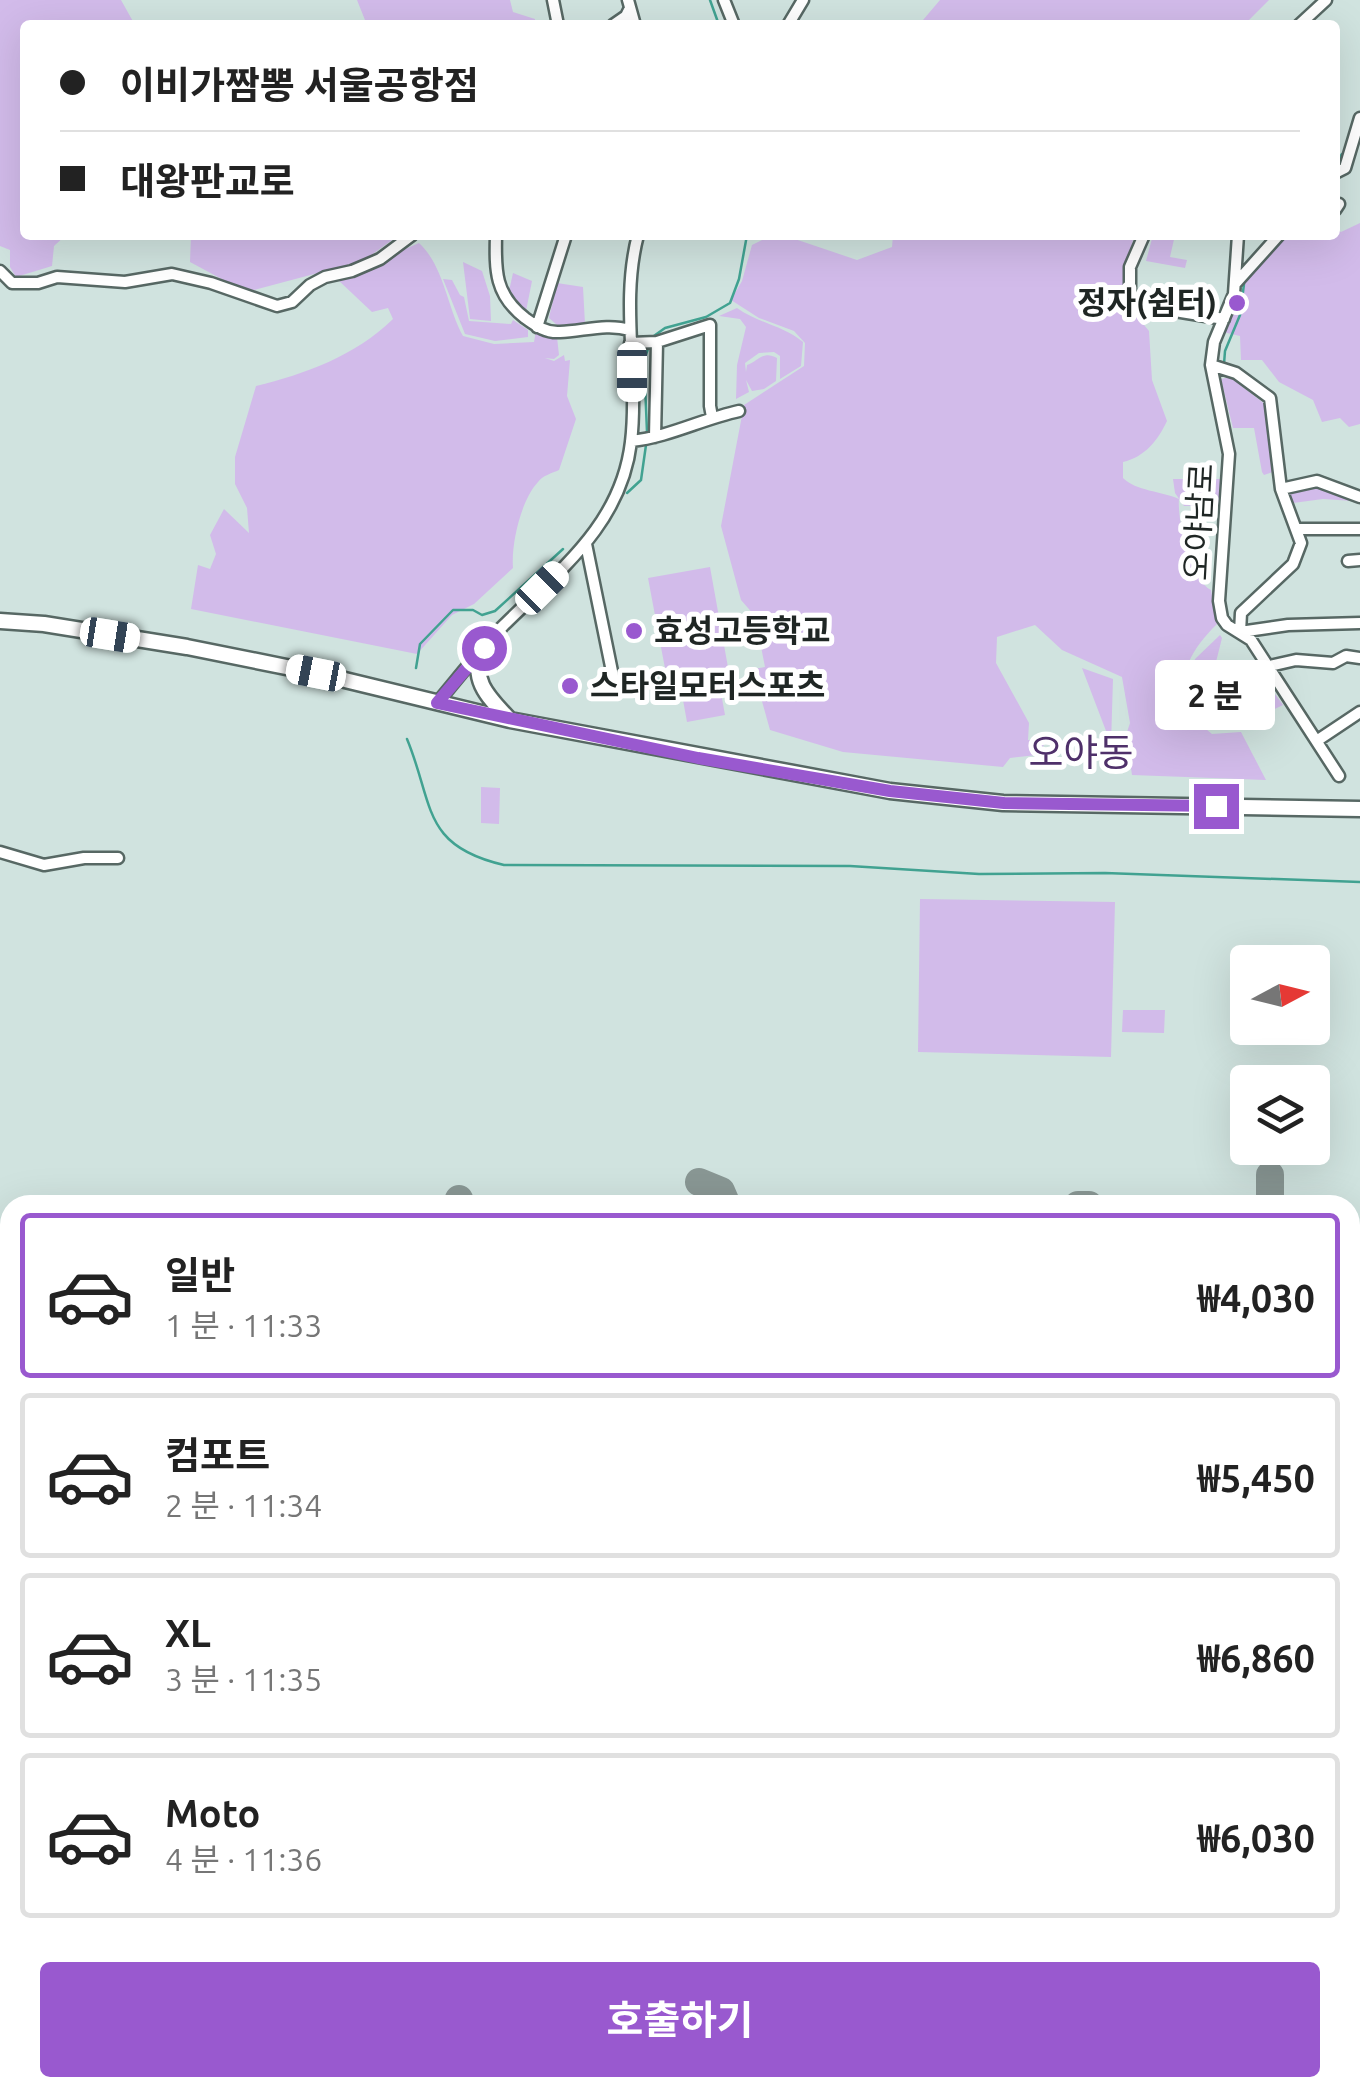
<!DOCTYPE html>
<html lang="ko">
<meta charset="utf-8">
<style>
:root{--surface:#fff;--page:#f6f6f6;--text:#222;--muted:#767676;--line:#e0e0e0;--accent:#9959cf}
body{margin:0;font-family:Ubuntu,"Noto Sans KR",sans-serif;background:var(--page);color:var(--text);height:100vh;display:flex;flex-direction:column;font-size:38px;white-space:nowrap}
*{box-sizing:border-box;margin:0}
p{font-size:32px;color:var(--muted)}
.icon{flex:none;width:55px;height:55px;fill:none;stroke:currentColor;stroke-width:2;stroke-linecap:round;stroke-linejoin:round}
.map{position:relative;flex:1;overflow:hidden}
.side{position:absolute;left:0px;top:1195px;width:1360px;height:902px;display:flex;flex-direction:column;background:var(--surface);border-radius:30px 30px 0 0;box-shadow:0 10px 40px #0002}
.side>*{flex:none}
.top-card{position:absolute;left:20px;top:20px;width:1320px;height:220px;border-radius:10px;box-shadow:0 10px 40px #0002;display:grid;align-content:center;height:220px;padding:0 40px;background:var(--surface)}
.needle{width:65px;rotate:83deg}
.tools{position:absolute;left:1230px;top:945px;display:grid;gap:20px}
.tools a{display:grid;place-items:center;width:100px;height:100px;border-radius:10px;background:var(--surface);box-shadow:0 10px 40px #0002;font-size:50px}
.end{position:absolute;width:45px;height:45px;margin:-22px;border:12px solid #9959cf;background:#fff;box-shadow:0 0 0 5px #fff}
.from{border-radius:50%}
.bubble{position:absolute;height:70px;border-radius:10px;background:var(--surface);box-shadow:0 10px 40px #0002;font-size:32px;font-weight:700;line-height:70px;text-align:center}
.car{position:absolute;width:30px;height:60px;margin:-30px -15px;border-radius:12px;box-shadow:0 0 8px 2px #0007;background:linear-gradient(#fff 24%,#345 0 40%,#fff 0 76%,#345 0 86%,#fff 0)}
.top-card b{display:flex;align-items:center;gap:35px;height:95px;font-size:38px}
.top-card b+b{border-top:2px solid var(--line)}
.top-card i{width:25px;height:25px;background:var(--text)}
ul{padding:18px 0 0;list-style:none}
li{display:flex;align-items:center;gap:30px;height:165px;margin:0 20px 15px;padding:0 20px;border:5px solid var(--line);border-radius:10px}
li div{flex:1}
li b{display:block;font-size:38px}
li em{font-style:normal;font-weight:700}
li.on{border-color:var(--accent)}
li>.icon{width:90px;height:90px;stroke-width:1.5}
.primary-button{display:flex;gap:20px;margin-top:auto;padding:20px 40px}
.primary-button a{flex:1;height:115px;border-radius:10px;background:var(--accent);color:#fff;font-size:40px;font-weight:700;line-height:115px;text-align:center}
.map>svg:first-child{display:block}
.green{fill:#d2bbea}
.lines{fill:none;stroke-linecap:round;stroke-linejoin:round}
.stream{stroke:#41a291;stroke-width:2.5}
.taxiway{stroke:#899794;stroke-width:28}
.runway{stroke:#899794;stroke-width:65}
.minor-casing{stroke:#576864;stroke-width:15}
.major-casing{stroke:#576864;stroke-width:19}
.minor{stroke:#fff;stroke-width:10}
.major{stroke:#fff;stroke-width:14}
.route{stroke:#9959cf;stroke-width:12}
.poi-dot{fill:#9959cf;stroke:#fff;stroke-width:4}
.labels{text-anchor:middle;stroke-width:10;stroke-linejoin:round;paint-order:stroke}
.poi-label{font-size:32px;font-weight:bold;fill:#1f2624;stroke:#fff;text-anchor:start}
.street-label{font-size:32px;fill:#1f2624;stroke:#fff}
.quarter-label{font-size:38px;fill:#4f306a;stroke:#fff}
</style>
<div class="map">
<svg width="1360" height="2096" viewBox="0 0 1360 2096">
<rect width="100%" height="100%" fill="#d0e3df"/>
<path class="green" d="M0,0H121L135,25H25V235H66L54,246L52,266L16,277L10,267V250L0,246Z
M357,0H510L513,12L535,19V25H367Z
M940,0H1269L1244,25H903L923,20Z
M1360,223V424L1349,427L1340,418L1322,422L1313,400L1279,382L1262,360H1241L1240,336L1223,332L1232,316L1239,311L1246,279L1282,235H1335V229L1341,232Z
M191,235H399L363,261L246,292L190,262Z
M783,235L857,260L892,247L893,235H1134L1121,297L1149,331L1152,380L1167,421C1158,440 1145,457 1123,462V478C1136,491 1161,491 1179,499C1177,521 1191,580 1211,590L1217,624C1189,652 1184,668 1178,706L1212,734L1241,732L1266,780L1132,775L1126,735L1130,723L1122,677L1062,650L1035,625L997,637L996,663L1029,723L1028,740L1048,739L1037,755L1010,758L1003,767L843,752L770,730L753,669L765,667L755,616L741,600L721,526L744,405L804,366L805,343L794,331L759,318L731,300L742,281L752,245L764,239Z
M1153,235H1175L1170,257L1187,260L1185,268L1146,261Z
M419,243C444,266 447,307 463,336L494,344L534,342L536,331L557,337L559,355L554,359L545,358L554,361L564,355L565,361L570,360L567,396L576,419L559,470C552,473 542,476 538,482C521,500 511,544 513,568L474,604L452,615L417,654L191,609L198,565L210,569L216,554L210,535L224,509L249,533L247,508L235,484V457L256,386C305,374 355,356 393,319L388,308L372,312L337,279Z
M463,262L482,271L490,296L491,321L470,319Z
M513,273L532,281L526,311L509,291Z
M443,279L452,280L460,295L464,297L469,321L511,324L513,320L528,330V337L495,341L465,334Z
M557,283L583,287L585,324L557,325L549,318Z
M737,308C758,323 784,326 803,342L801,366L780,379V356L774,352L759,353L745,363L746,372L747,365C759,361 763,350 777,358L776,381L764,389L752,391L746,380L749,392L736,399L737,365L746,327L740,319L719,316Z
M1230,377L1266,405L1273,472L1264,475L1262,472L1254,428H1233L1221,379Z
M1173,479H1220L1219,505L1184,506L1175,493Z
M1315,484L1353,501L1323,499L1293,503L1288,494Z
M710,567L731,684L670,695L648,578Z
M1220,635L1222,638L1216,662L1230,691L1241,697L1269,686L1283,705L1240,726L1211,729L1184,701L1195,659Z
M1082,668L1113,679L1111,744Z
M721,693L725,715L687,722L683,700Z
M481,787L500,788L499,824L481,823Z
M920,899L1115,902L1111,1057L918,1052Z
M1123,1010H1165L1164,1033L1122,1032Z"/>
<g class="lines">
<path class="stream" d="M710,0L719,25
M1348,139L1352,128
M1335,165L1342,154
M651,338L665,328L706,317L730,303L739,279L747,235
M1224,364L1225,351L1240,315L1244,284
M647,432L644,360L649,346
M627,493L641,480L646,445
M416,668L420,644L453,610H473L482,615L495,611L563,549
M407,739C434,804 421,846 504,865L850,866L979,874L1105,873L1360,882"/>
<path class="taxiway" d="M1270,1175V1205
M699,1182L721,1191L727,1205
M459,1205V1199
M1078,1205H1089
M0,1304H10
M1350,1319H1360
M0,1347H10
M0,1431H10
M1350,1482L1360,1467
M1350,1783L1360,1793
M1350,1827L1360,1818
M1350,1953L1360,1966"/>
<path class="runway" d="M0,1779H10
M1350,1805L1360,1806
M1350,1991L1360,1990
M133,2096L231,2088"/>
<defs>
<path id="minor" d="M553,0L558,25
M628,0L635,25
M724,0L734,25
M613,25L626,16L629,10
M788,25L803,0
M1299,25L1326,0
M1335,173L1345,168L1360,118
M1335,210L1339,204
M496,235C495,271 495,295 525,318C536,326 546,333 560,332C584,331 607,323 630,330
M1144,235L1130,267V294L1144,306L1224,319
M1238,235L1234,294L1214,342L1211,365L1229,454L1219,601L1222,618L1227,625L1251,640L1339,776
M0,271L12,283H38L57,277L125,282L172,274L211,283L277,306L292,302L310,285L325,277L352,271L380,259L412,235
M1235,284L1279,235
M537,327L566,235
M630,343L657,342L710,325V406L712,417
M1211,365L1236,373L1270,398L1281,489L1301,543L1293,564L1241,613L1240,632L1288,625L1360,623
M655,437L657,342
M631,441C669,437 702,419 739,411
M1281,489L1317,481L1360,497
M1297,529H1360
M586,544L616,691
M1348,561L1360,560
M1270,666L1296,660L1333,663L1346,656L1360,658
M437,703C458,678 479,651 502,627C558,571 621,526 631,442C639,374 620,303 638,235
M1318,740L1360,712
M0,852L44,865L84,858H118"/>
<path id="major" d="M0,621L44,624L187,647L316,673L510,720L890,791L1003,803L1360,809
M484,648C468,679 489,698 510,720"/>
</defs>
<use href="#minor" class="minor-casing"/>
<use href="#major" class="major-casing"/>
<use href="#minor" class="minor"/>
<use href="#major" class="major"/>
</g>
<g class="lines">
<path class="route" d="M484,648L437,703L698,758L890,791L1004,803L1216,806"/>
</g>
<g class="poi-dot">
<circle cx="1237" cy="303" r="10"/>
<circle cx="634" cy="631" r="10"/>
<circle cx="570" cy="686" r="10"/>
</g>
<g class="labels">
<g class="poi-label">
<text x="1217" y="314" text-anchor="end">정자(쉼터)</text>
<text x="654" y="642">효성고등학교</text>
<text x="590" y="697">스타일모터스포츠</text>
</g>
<g class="street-label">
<text transform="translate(1199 522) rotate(-87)" y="11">오야남로</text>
</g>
<g class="quarter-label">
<text x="1081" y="766">오야동</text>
</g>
</g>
</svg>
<div class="tools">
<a><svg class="needle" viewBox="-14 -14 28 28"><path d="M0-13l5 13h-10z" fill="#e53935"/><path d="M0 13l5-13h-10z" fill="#767676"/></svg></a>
<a><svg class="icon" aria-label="layers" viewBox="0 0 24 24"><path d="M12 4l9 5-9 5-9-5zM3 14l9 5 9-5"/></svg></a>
</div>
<i class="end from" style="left:484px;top:648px"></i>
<i class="end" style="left:1216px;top:806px"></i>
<div class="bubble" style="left:1155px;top:660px;width:120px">2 분</div>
<i class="car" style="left:632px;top:372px;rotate:180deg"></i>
<i class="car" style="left:542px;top:588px;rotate:45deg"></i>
<i class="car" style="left:110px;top:635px;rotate:99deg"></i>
<i class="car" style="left:316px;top:673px;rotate:281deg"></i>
<div class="top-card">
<b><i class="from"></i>이비가짬뽕 서울공항점</b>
<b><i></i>대왕판교로</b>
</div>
<section class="side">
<ul>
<li class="on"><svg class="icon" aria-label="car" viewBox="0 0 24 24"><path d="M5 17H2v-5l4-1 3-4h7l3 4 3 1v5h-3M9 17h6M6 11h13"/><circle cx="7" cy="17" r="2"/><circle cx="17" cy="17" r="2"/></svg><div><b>일반</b><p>1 분 · 11:33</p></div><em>₩4,030</em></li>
<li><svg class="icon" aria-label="car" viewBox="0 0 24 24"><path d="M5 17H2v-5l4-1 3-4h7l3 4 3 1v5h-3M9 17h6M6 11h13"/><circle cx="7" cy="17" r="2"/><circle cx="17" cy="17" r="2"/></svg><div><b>컴포트</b><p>2 분 · 11:34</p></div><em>₩5,450</em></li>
<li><svg class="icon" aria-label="car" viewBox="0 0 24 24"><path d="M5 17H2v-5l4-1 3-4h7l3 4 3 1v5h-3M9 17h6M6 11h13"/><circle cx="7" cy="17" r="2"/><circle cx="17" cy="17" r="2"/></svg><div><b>XL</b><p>3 분 · 11:35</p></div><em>₩6,860</em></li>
<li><svg class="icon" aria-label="car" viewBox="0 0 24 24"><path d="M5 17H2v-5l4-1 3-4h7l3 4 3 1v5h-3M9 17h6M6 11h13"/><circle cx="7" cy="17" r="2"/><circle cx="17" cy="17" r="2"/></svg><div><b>Moto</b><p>4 분 · 11:36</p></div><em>₩6,030</em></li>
</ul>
<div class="primary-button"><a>호출하기</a></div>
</section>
</div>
